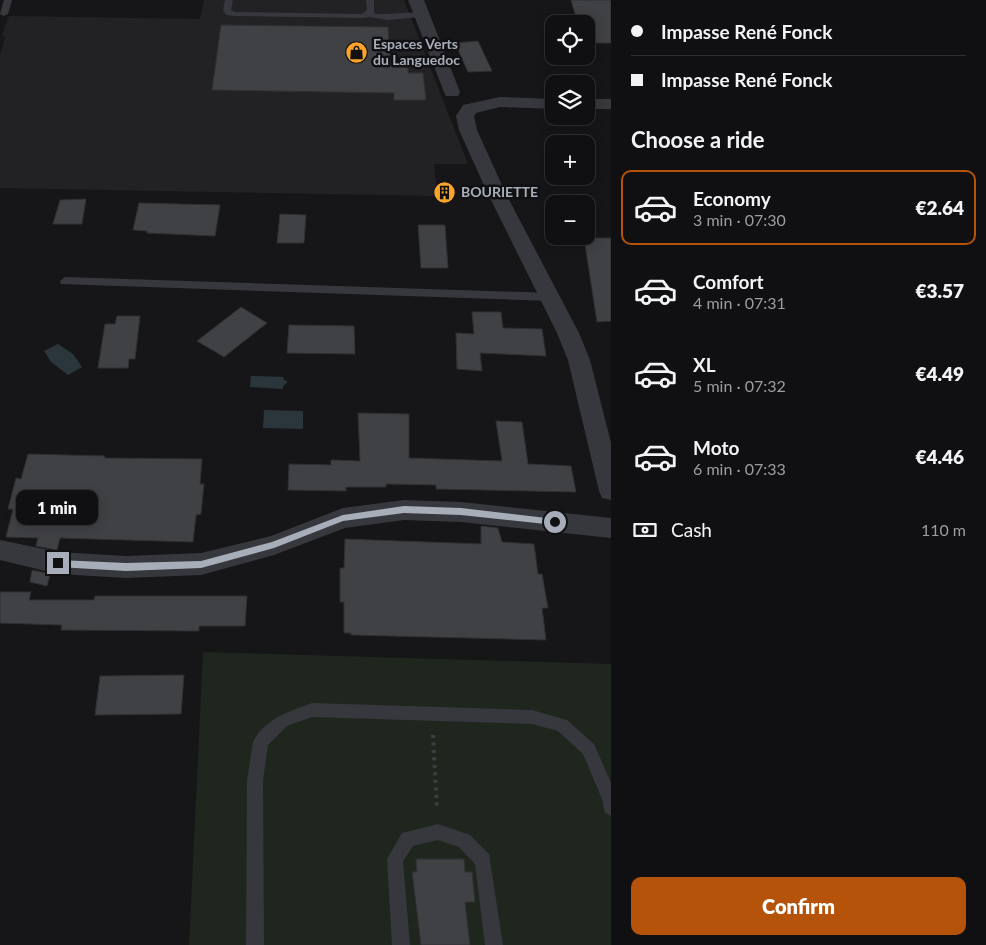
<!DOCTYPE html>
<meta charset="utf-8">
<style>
:root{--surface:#101012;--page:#19191b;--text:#f1f3f6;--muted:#9c9d9f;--line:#303032;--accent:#b45309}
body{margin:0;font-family:Lato,sans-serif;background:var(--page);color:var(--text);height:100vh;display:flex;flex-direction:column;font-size:19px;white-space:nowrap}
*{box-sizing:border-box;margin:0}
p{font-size:16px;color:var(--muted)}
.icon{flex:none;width:28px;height:28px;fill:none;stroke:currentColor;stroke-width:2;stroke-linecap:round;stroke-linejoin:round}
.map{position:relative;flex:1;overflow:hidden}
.drawer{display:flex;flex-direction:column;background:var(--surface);width:375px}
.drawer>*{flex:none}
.guide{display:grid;align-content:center;height:110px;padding:0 20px;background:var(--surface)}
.controls{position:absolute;left:545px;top:15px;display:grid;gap:10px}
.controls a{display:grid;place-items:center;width:50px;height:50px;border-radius:10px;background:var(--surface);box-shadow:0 2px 12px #0003,0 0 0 1px var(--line);font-size:25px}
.end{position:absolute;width:22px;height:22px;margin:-11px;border:6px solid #a7aeb9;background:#111;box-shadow:0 0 0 2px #111}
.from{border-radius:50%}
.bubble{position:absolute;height:35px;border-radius:10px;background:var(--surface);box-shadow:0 2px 12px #0003,0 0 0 1px var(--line);font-size:16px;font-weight:800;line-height:35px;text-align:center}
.guide b{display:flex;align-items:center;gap:18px;height:48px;font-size:19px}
.guide b+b{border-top:1px solid var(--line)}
.guide i{width:12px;height:12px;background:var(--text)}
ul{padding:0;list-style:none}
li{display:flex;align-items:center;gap:15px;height:75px;margin:0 10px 8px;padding:0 10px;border:2px solid transparent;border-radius:10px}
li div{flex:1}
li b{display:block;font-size:19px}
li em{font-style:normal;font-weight:800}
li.current{border-color:var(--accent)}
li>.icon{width:45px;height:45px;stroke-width:1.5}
h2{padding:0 20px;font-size:22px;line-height:60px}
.pay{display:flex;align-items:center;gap:12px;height:55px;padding:0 20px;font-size:19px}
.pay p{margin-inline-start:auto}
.action{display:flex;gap:10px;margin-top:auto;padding:10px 20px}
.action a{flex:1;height:58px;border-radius:10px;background:var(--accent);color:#fff;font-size:20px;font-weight:800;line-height:58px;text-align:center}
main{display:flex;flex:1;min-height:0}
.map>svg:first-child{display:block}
.built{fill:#222225}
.green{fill:#1e261e}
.water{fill:#2b363c}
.building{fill:#404145;stroke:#303034}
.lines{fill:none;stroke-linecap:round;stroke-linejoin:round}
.path{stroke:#3d3f44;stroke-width:4;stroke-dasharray:3 4.5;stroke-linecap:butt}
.service{fill:#37383d;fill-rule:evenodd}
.minor{fill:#37383d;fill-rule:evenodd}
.route{fill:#a7aeb9}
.labels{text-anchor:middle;stroke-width:5;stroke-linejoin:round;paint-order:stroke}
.far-poi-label{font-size:14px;font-weight:bold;fill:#a7aeb9;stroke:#111113;text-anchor:start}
</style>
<main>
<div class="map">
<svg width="611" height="945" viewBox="0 0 611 945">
<rect width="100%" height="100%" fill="#161618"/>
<path class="built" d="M204,0H404L468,164H434L437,196L0,188V54L5,38L2,35L9,16L200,19Z"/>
<path class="green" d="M203,652L611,664V945H189Z"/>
<path class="water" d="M58,344L73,354L82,367L68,375L51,362L44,351Z
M251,376L284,377L283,379L288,382L283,386V389L250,387Z
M264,410L303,411V429L263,428Z"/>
<path class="building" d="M571,0H611V43H586V24H578Z
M221,25L388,27L390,63H408V73H423L426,100H394V93L212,90Z
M478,41L492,71L468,72L455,43Z
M86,199L82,224H53L60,200Z
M139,203L220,205L215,236L147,233V231L133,230Z
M280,214L306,215L304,243H277Z
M418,225H445L448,268H421Z
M584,238H611V321L597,322Z
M241,307L267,323L224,357L197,341Z
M472,312H501L503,328L542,329L546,356L480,353L482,371L457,369L456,333L474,334Z
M117,316H140L135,359H129L128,368H98L105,324H115Z
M289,325L354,326L355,354L287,353Z
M358,413L409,414V458L502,461L496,421L522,422L528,464L571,466L576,492L436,489V485L386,484V487H346V491L288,490L289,464L331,465V460L360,461Z
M28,454L105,456L104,458L202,459L200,484H204L201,514L196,515L193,542L60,538L57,550L36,546L38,538L6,537L13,509H8L16,478L21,479Z
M481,526L498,528L502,542L534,544L538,574H542L548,608H542L546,640L351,635V633H344V602H340V568H344L345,539L481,544Z
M32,570L50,574L47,586L30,582Z
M0,592H31L29,600H94L95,596H247L245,626H199V631L61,630L62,625L0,623Z
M184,675L181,714L95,715L100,676Z
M416,859H464L465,872H472L475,902H465L470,945H421L412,872H417Z"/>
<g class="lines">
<path class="path" d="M433,735L437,809"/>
<path class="service" d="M4,0H12L8,14L4,16L0,14Z
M225,0H233L231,10L235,12L362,14L367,10L366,0H374V13L376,14C388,15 417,10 425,15L421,17L388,20L369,17L363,18L235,16L226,15L223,10Z
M65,277L550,293L555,297L550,301L61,284L60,281Z
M312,703L532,710L567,720L594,744L611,783V816L605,813L602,799L583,754L558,731L532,724L312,717L287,726L268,745L263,780L264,945H246L247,780L253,742C264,719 290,711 312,703Z
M438,824L470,835L489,854L503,945H485L475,864L459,847L438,840L413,846L403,861L410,945H392L387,859L402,833Z"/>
<path class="minor" d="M408,0H424L460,92L458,96H446L444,92Z
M500,97L554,99V109L500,107L476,113L474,116L477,130L506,194L579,333L590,360L611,443V500L602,498L599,491L568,360L557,333L488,194L459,130L456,116L463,105Z
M586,99H611V109H586Z
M404,500L461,502L611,518V538L461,522L404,520L345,528L274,555L201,575L126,578L58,574L0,560V540L58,552L126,556L201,553L271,536L343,508Z"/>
</g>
<path class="route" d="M404,506L461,508L555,519L559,522L555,525L461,515L404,513L343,521L274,548L201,568L126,571L58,567L54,563L58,560L126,563L201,561L272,542L343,515Z"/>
<defs>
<symbol id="shop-disc" viewBox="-11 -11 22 22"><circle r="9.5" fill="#faa42c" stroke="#111113"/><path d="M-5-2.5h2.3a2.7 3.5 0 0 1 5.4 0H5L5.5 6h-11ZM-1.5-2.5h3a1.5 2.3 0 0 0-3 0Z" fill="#111"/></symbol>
<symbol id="building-disc" viewBox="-11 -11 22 22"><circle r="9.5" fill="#faa42c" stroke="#111113"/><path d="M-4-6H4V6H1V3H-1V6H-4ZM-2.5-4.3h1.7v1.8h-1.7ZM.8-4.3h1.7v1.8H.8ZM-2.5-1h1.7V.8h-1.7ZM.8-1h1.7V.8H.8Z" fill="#111"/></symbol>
</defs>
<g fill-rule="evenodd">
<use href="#shop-disc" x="344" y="40" width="25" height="25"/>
<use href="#building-disc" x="432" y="180" width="25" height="25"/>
</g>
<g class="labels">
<g class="far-poi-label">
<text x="373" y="49">Espaces Verts<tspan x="373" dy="16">du Languedoc</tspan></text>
<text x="461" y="197">BOURIETTE</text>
</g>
</g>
</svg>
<div class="controls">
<a><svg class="icon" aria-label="locate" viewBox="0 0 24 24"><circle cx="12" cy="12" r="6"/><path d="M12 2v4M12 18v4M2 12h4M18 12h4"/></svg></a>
<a><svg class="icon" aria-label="layers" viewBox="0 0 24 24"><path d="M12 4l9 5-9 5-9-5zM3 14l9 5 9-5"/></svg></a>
<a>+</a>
<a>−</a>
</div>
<i class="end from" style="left:555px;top:522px"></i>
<i class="end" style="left:58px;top:563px"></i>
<div class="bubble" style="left:16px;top:490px;width:82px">1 min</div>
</div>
<section class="drawer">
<div class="guide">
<b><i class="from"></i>Impasse René Fonck</b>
<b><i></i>Impasse René Fonck</b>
</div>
<h2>Choose a ride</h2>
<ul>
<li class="current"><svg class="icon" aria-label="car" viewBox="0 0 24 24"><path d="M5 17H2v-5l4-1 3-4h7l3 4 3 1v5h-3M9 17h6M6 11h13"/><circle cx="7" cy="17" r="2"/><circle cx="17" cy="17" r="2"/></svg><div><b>Economy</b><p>3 min · 07:30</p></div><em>€2.64</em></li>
<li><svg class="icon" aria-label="car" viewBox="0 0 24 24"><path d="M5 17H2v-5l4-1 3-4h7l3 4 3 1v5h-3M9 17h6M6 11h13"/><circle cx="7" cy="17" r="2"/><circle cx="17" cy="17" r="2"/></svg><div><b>Comfort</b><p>4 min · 07:31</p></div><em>€3.57</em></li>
<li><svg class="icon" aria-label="car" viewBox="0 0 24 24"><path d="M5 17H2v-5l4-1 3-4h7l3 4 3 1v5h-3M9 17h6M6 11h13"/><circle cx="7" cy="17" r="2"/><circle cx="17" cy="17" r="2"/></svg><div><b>XL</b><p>5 min · 07:32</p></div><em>€4.49</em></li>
<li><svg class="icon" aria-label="car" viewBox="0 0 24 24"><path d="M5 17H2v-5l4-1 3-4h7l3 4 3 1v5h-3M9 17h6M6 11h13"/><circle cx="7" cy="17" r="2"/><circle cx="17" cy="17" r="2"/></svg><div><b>Moto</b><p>6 min · 07:33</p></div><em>€4.46</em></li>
</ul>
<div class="pay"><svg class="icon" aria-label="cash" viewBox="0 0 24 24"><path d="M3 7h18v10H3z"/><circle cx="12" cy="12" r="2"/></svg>Cash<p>110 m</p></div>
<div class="action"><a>Confirm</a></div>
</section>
</main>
